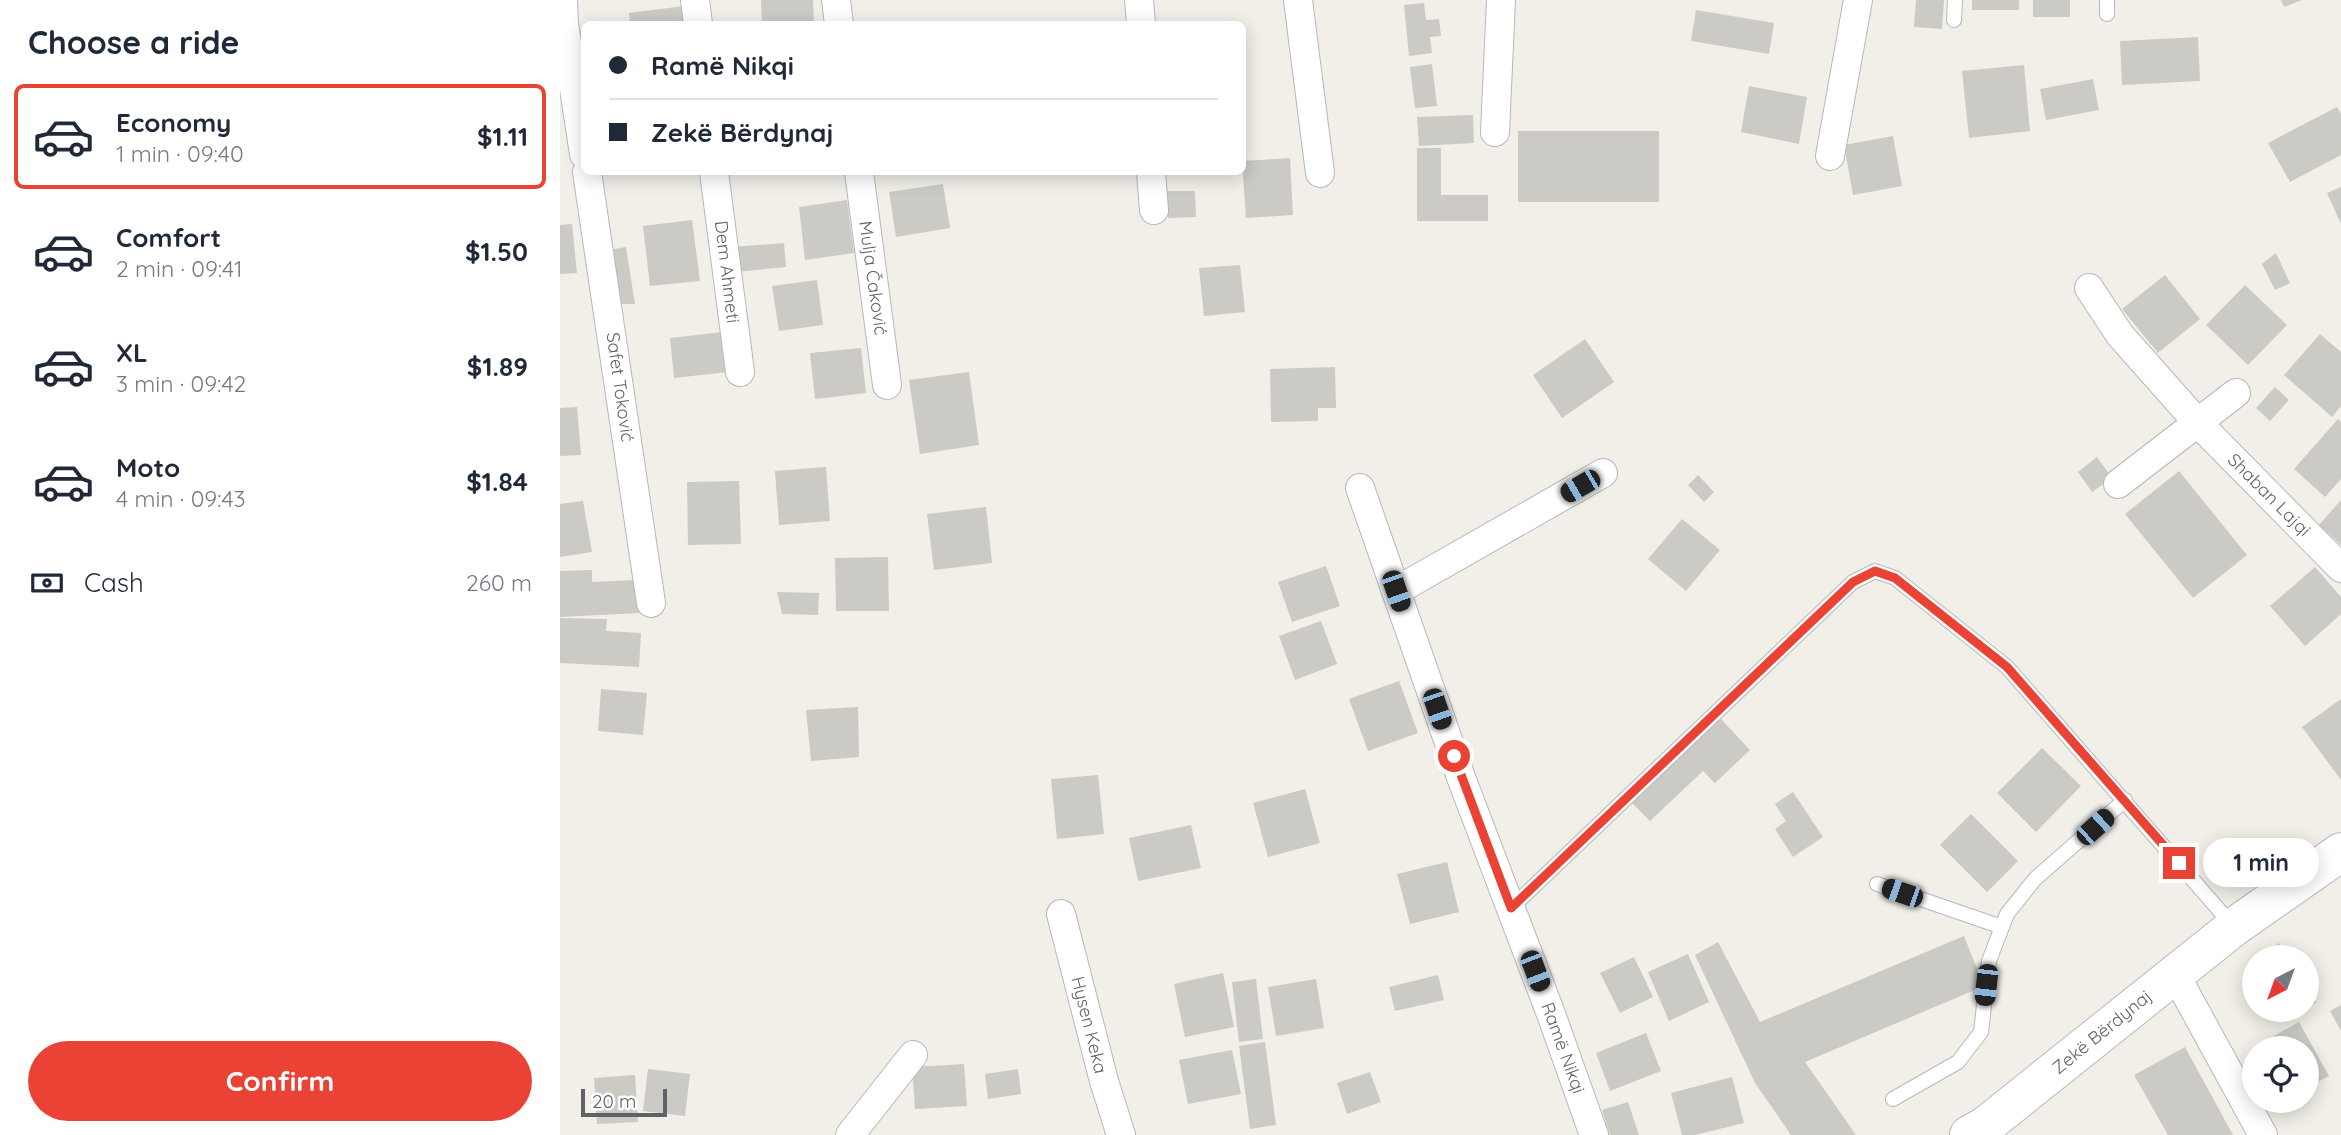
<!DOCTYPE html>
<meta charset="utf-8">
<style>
:root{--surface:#fff;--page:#f6f6f7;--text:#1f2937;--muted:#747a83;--line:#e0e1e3;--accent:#ea4335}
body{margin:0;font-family:Quicksand,sans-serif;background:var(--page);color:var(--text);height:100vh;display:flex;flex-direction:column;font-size:26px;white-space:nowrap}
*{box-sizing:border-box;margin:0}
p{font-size:23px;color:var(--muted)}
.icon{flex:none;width:38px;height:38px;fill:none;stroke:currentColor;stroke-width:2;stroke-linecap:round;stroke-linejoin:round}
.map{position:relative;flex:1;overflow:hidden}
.panel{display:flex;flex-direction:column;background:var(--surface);width:560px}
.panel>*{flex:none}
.hud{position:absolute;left:21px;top:21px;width:665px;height:154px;border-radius:10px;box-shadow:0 4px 18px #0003;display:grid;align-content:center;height:154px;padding:0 28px;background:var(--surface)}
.needle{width:46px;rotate:221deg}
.fabs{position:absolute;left:1682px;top:945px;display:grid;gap:14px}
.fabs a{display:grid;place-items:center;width:77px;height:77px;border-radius:50%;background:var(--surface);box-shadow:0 4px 18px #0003;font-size:35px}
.scale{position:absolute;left:21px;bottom:18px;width:86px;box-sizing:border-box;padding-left:7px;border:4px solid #5f6368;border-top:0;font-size:19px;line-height:24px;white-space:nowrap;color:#5f6368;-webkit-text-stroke:5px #fff;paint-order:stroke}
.end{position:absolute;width:32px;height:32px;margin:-16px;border:9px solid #ea4335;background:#fff;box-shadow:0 0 0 4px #fff}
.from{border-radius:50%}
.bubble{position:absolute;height:49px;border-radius:24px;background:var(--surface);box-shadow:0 4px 18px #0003;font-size:23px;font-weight:700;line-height:49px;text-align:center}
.car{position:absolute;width:21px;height:42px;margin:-21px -10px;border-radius:9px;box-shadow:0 0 5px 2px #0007;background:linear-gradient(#222 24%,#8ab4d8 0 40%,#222 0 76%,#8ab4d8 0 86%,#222 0)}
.hud b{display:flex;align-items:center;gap:24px;height:66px;font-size:26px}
.hud b+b{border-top:2px solid var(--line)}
.hud i{width:18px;height:18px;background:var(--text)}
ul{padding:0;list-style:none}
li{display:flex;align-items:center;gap:21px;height:105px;margin:0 14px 10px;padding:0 14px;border:4px solid transparent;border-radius:10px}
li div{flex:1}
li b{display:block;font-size:26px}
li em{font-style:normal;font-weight:700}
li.on{border-color:var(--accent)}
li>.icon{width:63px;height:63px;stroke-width:1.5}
h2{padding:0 28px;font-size:32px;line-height:84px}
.pay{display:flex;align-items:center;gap:18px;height:77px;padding:0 28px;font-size:26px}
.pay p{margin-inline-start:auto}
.button{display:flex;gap:14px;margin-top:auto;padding:14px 28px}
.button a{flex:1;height:80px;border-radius:42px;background:var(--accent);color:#fff;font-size:28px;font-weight:700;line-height:80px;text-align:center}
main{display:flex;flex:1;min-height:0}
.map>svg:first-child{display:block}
.building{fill:#cccac5}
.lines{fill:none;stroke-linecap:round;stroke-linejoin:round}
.lane-casing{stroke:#b5b8bc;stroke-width:16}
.street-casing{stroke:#b5b8bc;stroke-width:30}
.secondary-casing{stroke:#b6babf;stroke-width:40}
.lane{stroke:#fff;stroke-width:14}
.street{stroke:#fff;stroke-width:28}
.secondary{stroke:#fff;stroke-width:38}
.route{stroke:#ea4335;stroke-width:9}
.labels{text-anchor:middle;stroke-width:5;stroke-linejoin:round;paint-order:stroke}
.street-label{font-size:18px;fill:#5f6368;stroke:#fff}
</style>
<main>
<section class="panel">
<h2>Choose a ride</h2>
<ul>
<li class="on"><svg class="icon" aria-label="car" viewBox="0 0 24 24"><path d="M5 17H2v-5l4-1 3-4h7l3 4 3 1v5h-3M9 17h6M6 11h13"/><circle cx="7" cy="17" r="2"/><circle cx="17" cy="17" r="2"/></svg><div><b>Economy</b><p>1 min · 09:40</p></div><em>$1.11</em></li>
<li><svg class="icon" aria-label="car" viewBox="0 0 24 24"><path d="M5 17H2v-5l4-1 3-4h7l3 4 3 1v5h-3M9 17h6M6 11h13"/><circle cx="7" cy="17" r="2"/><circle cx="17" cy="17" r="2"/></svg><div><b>Comfort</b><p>2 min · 09:41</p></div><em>$1.50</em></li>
<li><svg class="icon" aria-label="car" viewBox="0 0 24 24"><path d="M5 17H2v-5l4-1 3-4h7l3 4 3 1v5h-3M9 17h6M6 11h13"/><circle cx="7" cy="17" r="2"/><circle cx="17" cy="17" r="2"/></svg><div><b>XL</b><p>3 min · 09:42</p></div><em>$1.89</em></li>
<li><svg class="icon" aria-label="car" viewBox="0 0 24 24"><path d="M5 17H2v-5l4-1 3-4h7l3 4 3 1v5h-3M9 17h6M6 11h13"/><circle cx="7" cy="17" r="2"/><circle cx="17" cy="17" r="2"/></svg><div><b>Moto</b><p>4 min · 09:43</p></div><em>$1.84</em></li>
</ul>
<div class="pay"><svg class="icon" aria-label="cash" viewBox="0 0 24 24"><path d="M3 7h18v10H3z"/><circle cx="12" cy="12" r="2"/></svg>Cash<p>260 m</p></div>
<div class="button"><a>Confirm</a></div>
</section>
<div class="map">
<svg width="1781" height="1135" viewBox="0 0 1781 1135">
<rect width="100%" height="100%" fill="#f1efe8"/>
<path class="building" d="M201,0H253L254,24H202Z
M1356,0H1384L1382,29L1354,27Z
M1412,0H1459V10H1412Z
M1473,0H1510V17H1473Z
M1721,0H1742L1724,7Z
M864,3L866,20L879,19L881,36L870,37L872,53L849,56L844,5Z
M124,6L127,24H70L69,13Z
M1136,10L1214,23L1209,54L1131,41Z
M24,30V52H23L20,31Z
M1638,37L1640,81L1562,85L1560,41Z
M872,64L877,106L855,108L850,67Z
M1464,65L1470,131L1409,138L1402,71Z
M1533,79L1539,110L1486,120L1480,89Z
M1189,86L1247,97L1239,144L1181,132Z
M1777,107L1781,114V155L1730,182L1708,143Z
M913,115L914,143L859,146L857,117Z
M958,131H1099V202H958Z
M1333,136L1342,186L1293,195L1284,145Z
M857,148H881V195H928V221H857Z
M730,158L733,215L686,218L682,161Z
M383,184L390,228L336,237L329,192Z
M1781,187V224L1767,193Z
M607,191H635L636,217L608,218Z
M287,200L294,253L245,260L239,207Z
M132,220L140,281L90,286L83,226Z
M12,224L17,273L0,274V225Z
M224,243L226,267L175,272L173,247Z
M66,247L75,304H58L49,250Z
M1716,253L1730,283L1715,290L1702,264Z
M680,265L685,312L644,316L639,268Z
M1605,275L1640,319L1598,353L1562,309Z
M257,280L263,325L219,331L212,286Z
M1685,285L1727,325L1688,365L1646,325Z
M163,332L168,372L114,378L110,338Z
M1760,334L1781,352V406L1772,417L1724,375Z
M1025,339L1054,382L1002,418L973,375Z
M301,348L306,393L255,399L250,353Z
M775,367L776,408H758V421L711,422L710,369Z
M409,372L419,445L360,454L349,380Z
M1715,387L1729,400L1710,421L1696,408Z
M17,407L21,455L0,456V408Z
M1778,419L1781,422V479L1765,497L1734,469Z
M1537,457L1552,478L1532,492L1518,472Z
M266,467L270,521L219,525L215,471Z
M1619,471L1687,555L1633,598L1565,514Z
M1138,475L1154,492L1144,502L1128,485Z
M179,481L181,544L128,545L127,482Z
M1781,500V545L1759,525Z
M23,501L32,552L0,557V504Z
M426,507L432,563L374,570L367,514Z
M1122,519L1160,550L1126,591L1088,559Z
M328,557L329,611H276L275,558Z
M766,566L780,606L732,622L718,582Z
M1755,567L1781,597V614L1745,646L1710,606Z
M32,570V582L77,580L79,613L0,617V571Z
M217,592L259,593L258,615L222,614Z
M0,618L47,619L46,631L81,633L79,667L0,663Z
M761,621L777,664L735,680L719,636Z
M839,681L858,733L808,751L789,699Z
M41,689L87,693L83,735L38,731Z
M1781,699V780L1742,727Z
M298,707L299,757L251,761L246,710Z
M1159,717L1190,750L1155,783L1143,771L1090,821L1070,801Z
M1482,748L1521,786L1476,832L1437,793Z
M538,775L544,834L497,839L491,779Z
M745,789L760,843L708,857L693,803Z
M1233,792L1263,837L1233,857L1215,829L1226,821L1215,804Z
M1411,814L1458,861L1427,892L1380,845Z
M631,825L641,868L578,881L569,838Z
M887,862L899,912L850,924L837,874Z
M1404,936L1424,986L1245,1062L1296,1135H1231L1195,1083L1135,955L1158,942L1200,1022Z
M1719,943L1728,957H1696Z
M1128,954L1149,1002L1109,1021L1088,972Z
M1074,957L1093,997L1060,1013L1040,973Z
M663,973L674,1027L625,1037L614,984Z
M878,975L884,1000L835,1011L829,987Z
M696,979L703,1039L679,1042L672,982Z
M756,979L764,1028L716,1036L708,987Z
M1746,987L1756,1002L1746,1008Z
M1781,1005V1031L1770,1011Z
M1723,1010H1744L1728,1019Z
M1739,1022L1769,1076L1746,1088V1048L1694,1047Z
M1086,1033L1101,1071L1050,1091L1036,1053Z
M705,1042L716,1125L690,1129L679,1046Z
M1625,1047L1673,1135H1608L1574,1075Z
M672,1050L681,1094L628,1104L619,1060Z
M404,1064L407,1106L355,1109L352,1067Z
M88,1069L130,1074L125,1116L83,1111Z
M458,1069L461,1094L428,1099L425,1074Z
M810,1072L821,1102L787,1114L777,1083Z
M75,1075L78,1122L37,1124L34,1078Z
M1172,1077L1184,1123L1135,1135H1122L1111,1093Z
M1068,1102L1079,1135H1050L1042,1110Z"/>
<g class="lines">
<defs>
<path id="lane" d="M1547,14V0
M1394,20L1395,0
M1317,884L1442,927
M951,908L1293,582L1315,571L1335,578L1447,667L1673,926
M1333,1099L1398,1062L1421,1032L1429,961L1447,914L1475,879L1565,800"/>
<path id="street" d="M3,0L4,24L24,154
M135,0L138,24
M276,0L279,24
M579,0L581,24
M738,0L760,173
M935,132L941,0
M1270,156L1298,0
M27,172L91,603
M154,172L180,372
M299,172L327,385
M591,172L594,210
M1529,288L1560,335L1638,423L1781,568
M1558,484L1676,393
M800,488L902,780L991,1014L1034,1135
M836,591L1043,473
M501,914L544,1081L561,1135
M1615,974L1703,1135
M290,1135L353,1055"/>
<path id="secondary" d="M1409,1135L1425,1126L1674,927L1781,852"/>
</defs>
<use href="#lane" class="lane-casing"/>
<use href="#street" class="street-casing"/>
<use href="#secondary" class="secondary-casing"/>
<use href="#lane" class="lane"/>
<use href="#street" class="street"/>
<use href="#secondary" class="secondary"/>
</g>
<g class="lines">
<path class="route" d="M894,756L951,908L1293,582L1315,571L1335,578L1447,667L1619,863"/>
</g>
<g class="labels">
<g class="street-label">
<text transform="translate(167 272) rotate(83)" y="6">Dem Ahmeti</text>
<text transform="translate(313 278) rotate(82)" y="6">Mulja Čaković</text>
<text transform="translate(60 387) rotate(82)" y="6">Safet Toković</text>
<text transform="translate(1709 495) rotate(45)" y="6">Shaban Lajqi</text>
<text transform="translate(529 1025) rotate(76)" y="6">Hysen Keka</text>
<text transform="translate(1542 1032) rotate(-39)" y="6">Zekë Bërdynaj</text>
<text transform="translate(1003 1048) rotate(70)" y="6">Ramë Nikqi</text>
</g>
</g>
</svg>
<div class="fabs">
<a><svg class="needle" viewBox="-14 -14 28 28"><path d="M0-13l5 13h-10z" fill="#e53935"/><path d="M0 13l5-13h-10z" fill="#747a83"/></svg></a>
<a><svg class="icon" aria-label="locate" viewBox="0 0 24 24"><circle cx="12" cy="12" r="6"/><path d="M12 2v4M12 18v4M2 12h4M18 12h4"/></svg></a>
</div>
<div class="scale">20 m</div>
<i class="end from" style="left:894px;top:756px"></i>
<i class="end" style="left:1619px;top:863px"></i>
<div class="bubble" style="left:1643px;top:838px;width:116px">1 min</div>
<i class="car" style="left:1020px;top:486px;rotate:240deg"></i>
<i class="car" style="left:836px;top:591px;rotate:161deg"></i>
<i class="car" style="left:877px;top:709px;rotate:161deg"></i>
<i class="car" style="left:1535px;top:827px;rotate:48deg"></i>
<i class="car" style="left:1342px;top:893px;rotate:289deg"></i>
<i class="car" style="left:975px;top:971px;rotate:159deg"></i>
<i class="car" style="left:1426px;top:985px;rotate:186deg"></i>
<div class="hud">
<b><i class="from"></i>Ramë Nikqi</b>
<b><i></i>Zekë Bërdynaj</b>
</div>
</div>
</main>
